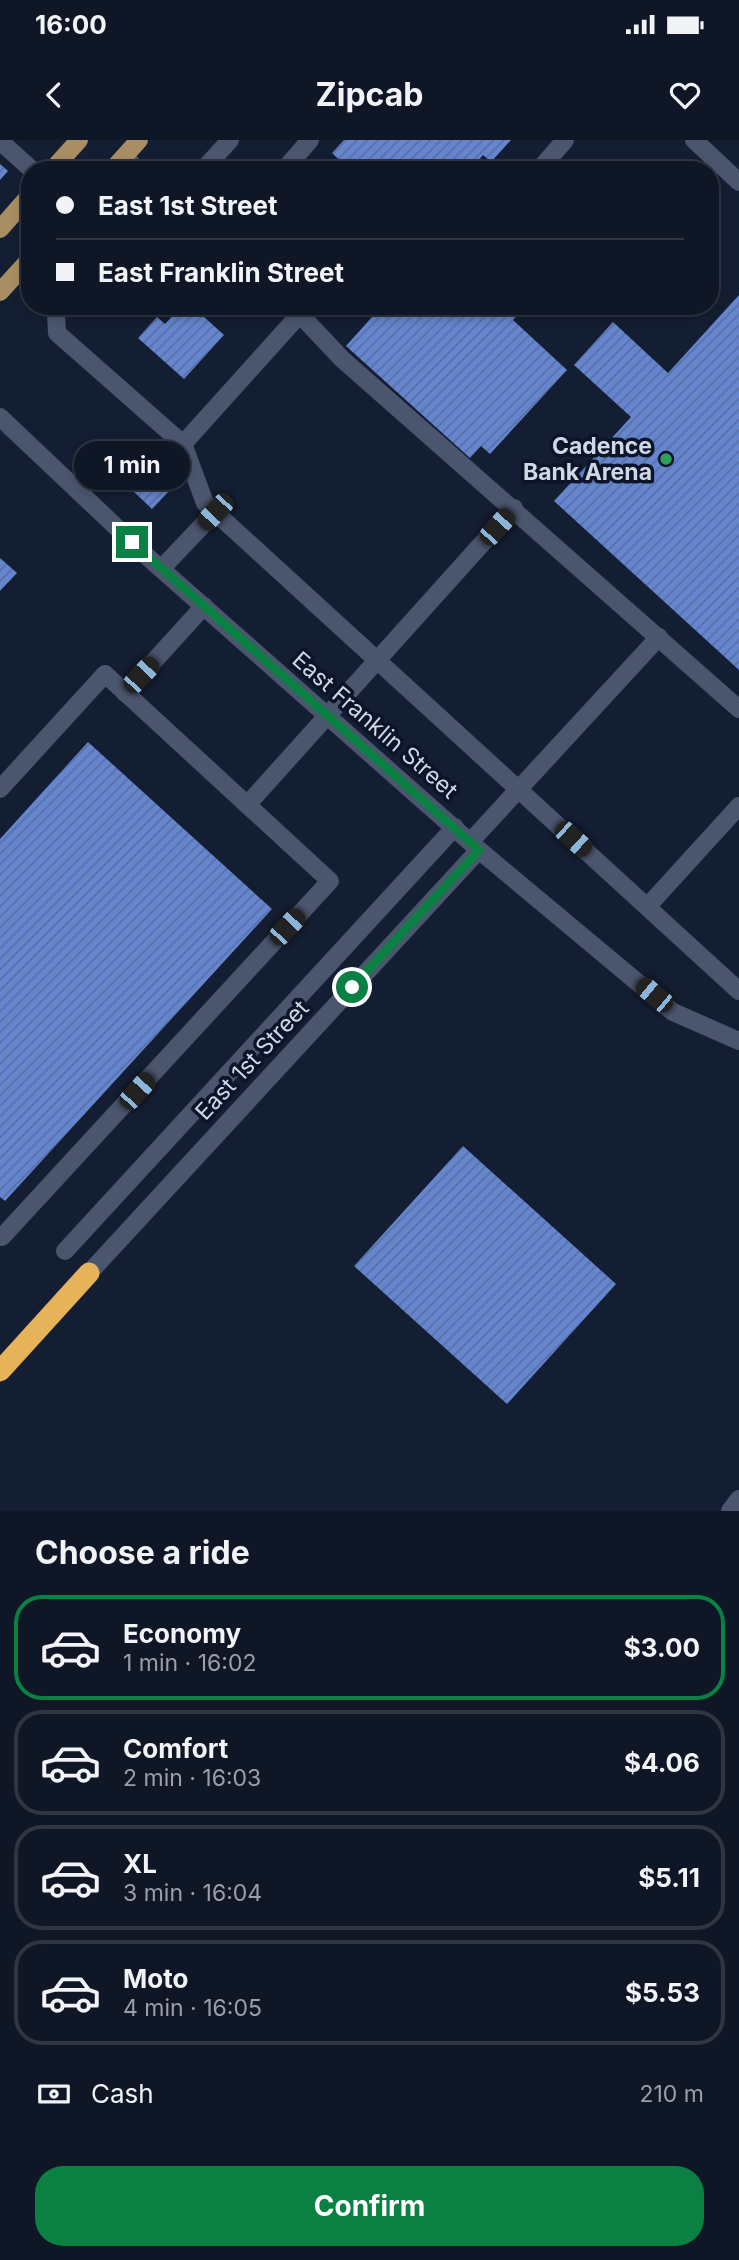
<!DOCTYPE html>
<meta charset="utf-8">
<style>
:root{--surface:#0f1626;--page:#1d2332;--text:#f1f3f6;--muted:#9b9fa7;--line:#2f3543;--accent:#0b8043}
body{margin:0;font-family:Inter,sans-serif;background:var(--page);color:var(--text);height:100vh;display:flex;flex-direction:column;font-size:26px;white-space:nowrap}
*{box-sizing:border-box;margin:0}
p{font-size:23px;color:var(--muted)}
.icon{flex:none;width:38px;height:38px;fill:none;stroke:currentColor;stroke-width:2;stroke-linecap:round;stroke-linejoin:round}
.map{position:relative;height:1371px;overflow:hidden}
.drawer{display:flex;flex-direction:column;background:var(--surface);flex:1}
.drawer>*{flex:none}
.hud{position:absolute;left:21px;top:21px;width:698px;height:154px;border-radius:28px;box-shadow:0 4px 10px #0003,0 0 0 2px var(--line);display:grid;align-content:center;height:154px;padding:0 35px;background:var(--surface)}
.end{position:absolute;width:32px;height:32px;margin:-16px;border:9px solid #0b8043;background:#fff;box-shadow:0 0 0 4px #fff}
.from{border-radius:50%}
.bubble{position:absolute;height:49px;border-radius:24px;background:var(--surface);box-shadow:0 4px 10px #0003,0 0 0 2px var(--line);font-size:23px;font-weight:700;line-height:49px;text-align:center}
.car{position:absolute;width:21px;height:42px;margin:-21px -10px;border-radius:9px;box-shadow:0 0 5px 2px #0007;background:linear-gradient(#222 24%,#8ab4d8 0 40%,#222 0 76%,#8ab4d8 0 86%,#222 0)}
.hud b{display:flex;align-items:center;gap:24px;height:66px;font-size:26px}
.hud b+b{border-top:2px solid var(--line)}
.hud i{width:18px;height:18px;background:var(--text)}
ul{padding:0;list-style:none}
li{display:flex;align-items:center;gap:21px;height:105px;margin:0 14px 10px;padding:0 21px;border:4px solid var(--line);border-radius:28px}
li div{flex:1}
li b{display:block;font-size:26px}
li em{font-style:normal;font-weight:700}
li.current{border-color:var(--accent)}
li>.icon{width:63px;height:63px;stroke-width:1.5}
h2{padding:0 35px;font-size:32px;line-height:84px}
.pay{display:flex;align-items:center;gap:18px;height:77px;padding:0 35px;font-size:26px}
.pay p{margin-inline-start:auto}
.cta{display:flex;gap:14px;margin-top:auto;padding:14px 35px}
.cta a{flex:1;height:80px;border-radius:28px;background:var(--accent);color:#fff;font-size:28px;font-weight:700;line-height:80px;text-align:center}
.status{display:flex;justify-content:space-between;align-items:center;height:49px;padding:0 35px;background:var(--surface);direction:ltr}
.status svg{height:19px;fill:currentColor}
header{display:flex;justify-content:space-between;align-items:center;height:91px;padding:0 35px;background:var(--surface);font-size:32px;font-weight:700}
.map>svg:first-child{display:block}
.building{fill:url(#building-hatch)}
.lines{fill:none;stroke-linecap:round;stroke-linejoin:round}
.minor{stroke:#4b566e;stroke-width:18}
.major{stroke:#a88e62;stroke-width:18}
.highway{stroke:#e6b35a;stroke-width:21}
.route{stroke:#0b8043;stroke-width:9}
.leisure-dot{fill:#2e9e5b;stroke:#0b1428;stroke-width:2.5}
.labels{text-anchor:middle;stroke-width:7;stroke-linejoin:round;paint-order:stroke}
.poi-label{font-size:23px;font-weight:bold;fill:#d0d7e5;stroke:#0b1428;text-anchor:end}
.street-label{font-size:23px;fill:#d0d7e5;stroke:#0b1428}
</style>
<div class="status"><b>16:00</b><svg viewBox="0 0 49 12"><path d="M0 12V9h3v3zM5 12V6h3v6zM10 12V3h3v9zM15 12V0h3v12zM26 1h20v11H26zM47 4h2v5h-2z"/></svg></div>
<header><svg class="icon" aria-label="back" viewBox="0 0 24 24"><path d="M15 5l-7 7 7 7"/></svg>Zipcab<svg class="icon" aria-label="heart" viewBox="0 0 24 24"><path d="M12 20l-8-8c-3-5 5-10 8-4 3-6 11-1 8 4z"/></svg></header>
<div class="map">
<svg width="739" height="1371" viewBox="0 0 739 1371">
<defs>
<pattern id="building-hatch" width="6" height="6" patternUnits="userSpaceOnUse" patternTransform="scale(1.75)"><rect width="6" height="6" fill="#6585ce"/><path d="M-1 1l2-2M0 6l6-6M5 7l2-2" fill="none" stroke="#5970a5"/></pattern>
</defs>
<rect width="100%" height="100%" fill="#141e32"/>
<path class="building" d="M344,0H511L491,22L483,15L470,30H359L354,25L350,30L332,13Z
M0,24L8,31L0,40Z
M739,155V530L554,361L631,277L574,225L613,182L668,233Z
M182,166H192L224,195L184,239L138,198L157,177L165,184Z
M382,166H526L513,180L567,230L490,314L481,306L470,318L346,206Z
M151,330L171,349L152,369L132,350Z
M0,418L17,433L0,451Z
M88,602L272,769L5,1061L0,1057V699Z
M463,1006L616,1144L507,1264L354,1126Z"/>
<g class="lines">
<path class="minor" d="M694,0L739,42
M0,1L32,30
M124,17L139,30
M203,30L230,0
M284,30L310,0
M539,30L565,0
M62,166L56,173L57,193L183,304L300,174
M292,166L342,219L739,569
M0,277L151,420L479,710L673,872L739,901
M183,304L205,363L739,851
M161,429L215,372
M125,553L204,466
M0,649L105,534L330,741L2,1097L0,1095
M247,665L514,368
M470,702L659,497
M647,767L739,666
M65,1111L455,687
M89,1133L479,710
M730,1371L739,1359"/>
<path class="major" d="M52,30L79,0
M112,30L139,0
M0,89L30,55
M0,152L30,119"/>
<path class="highway" d="M0,1231L89,1133"/>
</g>
<g class="lines">
<path class="route" d="M132,402L479,710L352,847"/>
</g>
<circle class="leisure-dot" cx="666" cy="319" r="7"/>
<g class="labels">
<g class="poi-label">
<text x="652" y="314">Cadence<tspan x="652" dy="26">Bank Arena</tspan></text>
</g>
<g class="street-label">
<text transform="translate(375 585) rotate(41)" y="8">East Franklin Street</text>
<text transform="translate(252 920) rotate(-47)" y="8">East 1st Street</text>
</g>
</g>
</svg>
<i class="end from" style="left:352px;top:847px"></i>
<i class="end" style="left:132px;top:402px"></i>
<div class="bubble" style="left:74px;top:301px;width:116px">1 min</div>
<i class="car" style="left:215px;top:372px;rotate:223deg"></i>
<i class="car" style="left:497px;top:387px;rotate:42deg"></i>
<i class="car" style="left:141px;top:535px;rotate:43deg"></i>
<i class="car" style="left:573px;top:699px;rotate:132deg"></i>
<i class="car" style="left:287px;top:787px;rotate:43deg"></i>
<i class="car" style="left:654px;top:855px;rotate:310deg"></i>
<i class="car" style="left:137px;top:951px;rotate:42deg"></i>
<div class="hud">
<b><i class="from"></i>East 1st Street</b>
<b><i></i>East Franklin Street</b>
</div>
</div>
<section class="drawer">
<h2>Choose a ride</h2>
<ul>
<li class="current"><svg class="icon" aria-label="car" viewBox="0 0 24 24"><path d="M5 17H2v-5l4-1 3-4h7l3 4 3 1v5h-3M9 17h6M6 11h13"/><circle cx="7" cy="17" r="2"/><circle cx="17" cy="17" r="2"/></svg><div><b>Economy</b><p>1 min · 16:02</p></div><em>$3.00</em></li>
<li><svg class="icon" aria-label="car" viewBox="0 0 24 24"><path d="M5 17H2v-5l4-1 3-4h7l3 4 3 1v5h-3M9 17h6M6 11h13"/><circle cx="7" cy="17" r="2"/><circle cx="17" cy="17" r="2"/></svg><div><b>Comfort</b><p>2 min · 16:03</p></div><em>$4.06</em></li>
<li><svg class="icon" aria-label="car" viewBox="0 0 24 24"><path d="M5 17H2v-5l4-1 3-4h7l3 4 3 1v5h-3M9 17h6M6 11h13"/><circle cx="7" cy="17" r="2"/><circle cx="17" cy="17" r="2"/></svg><div><b>XL</b><p>3 min · 16:04</p></div><em>$5.11</em></li>
<li><svg class="icon" aria-label="car" viewBox="0 0 24 24"><path d="M5 17H2v-5l4-1 3-4h7l3 4 3 1v5h-3M9 17h6M6 11h13"/><circle cx="7" cy="17" r="2"/><circle cx="17" cy="17" r="2"/></svg><div><b>Moto</b><p>4 min · 16:05</p></div><em>$5.53</em></li>
</ul>
<div class="pay"><svg class="icon" aria-label="cash" viewBox="0 0 24 24"><path d="M3 7h18v10H3z"/><circle cx="12" cy="12" r="2"/></svg>Cash<p>210 m</p></div>
<div class="cta"><a>Confirm</a></div>
</section>
